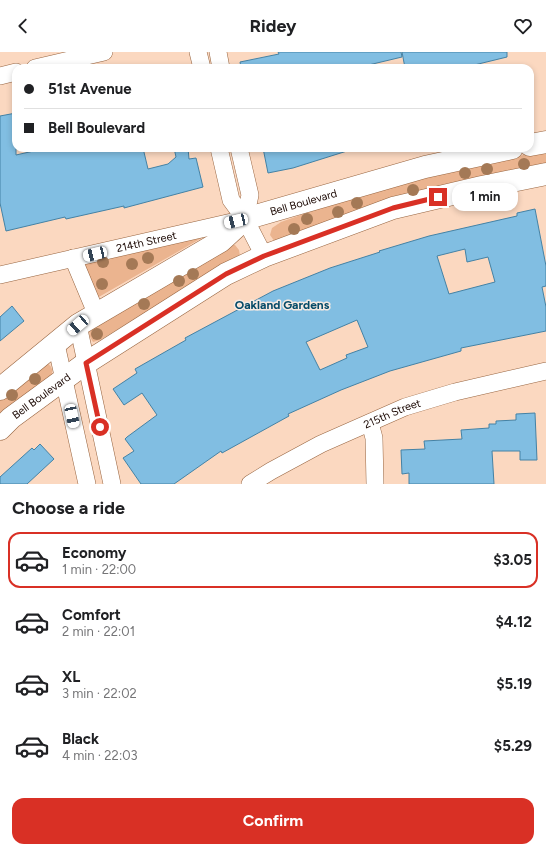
<!DOCTYPE html>
<meta charset="utf-8">
<style>
:root{--surface:#fff;--page:#f6f6f6;--text:#202124;--muted:#757577;--line:#e0e0e0;--accent:#d93025}
body{margin:0;font-family:Figtree,sans-serif;background:var(--page);color:var(--text);height:100vh;display:flex;flex-direction:column;font-size:15px;white-space:nowrap}
*{box-sizing:border-box;margin:0}
p{font-size:13px;color:var(--muted)}
.icon{flex:none;width:22px;height:22px;fill:none;stroke:currentColor;stroke-width:2;stroke-linecap:round;stroke-linejoin:round}
.map{position:relative;height:432px;overflow:hidden}
.panel{display:flex;flex-direction:column;background:var(--surface);flex:1}
.panel>*{flex:none}
.guide{position:absolute;left:12px;top:12px;width:522px;height:88px;border-radius:12px;box-shadow:0 2px 6px #0003;display:grid;align-content:center;height:88px;padding:0 12px;background:var(--surface)}
.end{position:absolute;width:18px;height:18px;margin:-9px;border:5px solid #d93025;background:#fff;box-shadow:0 0 0 2px #fff}
.from{border-radius:50%}
.bubble{position:absolute;height:28px;border-radius:12px;background:var(--surface);box-shadow:0 2px 6px #0003;font-size:13px;font-weight:700;line-height:28px;text-align:center}
.car{position:absolute;width:12px;height:24px;margin:-12px -6px;border-radius:5px;box-shadow:0 0 3px 1px #0007;background:linear-gradient(#fff 24%,#345 0 40%,#fff 0 76%,#345 0 86%,#fff 0)}
.guide b{display:flex;align-items:center;gap:14px;height:38px;font-size:15px}
.guide b+b{border-top:1px solid var(--line)}
.guide i{width:10px;height:10px;background:var(--text)}
ul{padding:0;list-style:none}
li{display:flex;align-items:center;gap:12px;height:56px;margin:0 8px 6px;padding:0 4px;border:2px solid transparent;border-radius:12px}
li div{flex:1}
li b{display:block;font-size:15px}
li em{font-style:normal;font-weight:700}
li.selected{border-color:var(--accent)}
li>.icon{width:36px;height:36px;stroke-width:1.5}
h2{padding:0 12px;font-size:18px;line-height:48px}
.cta{display:flex;gap:8px;margin-top:auto;padding:8px 12px}
.cta a{flex:1;height:46px;border-radius:12px;background:var(--accent);color:#fff;font-size:16px;font-weight:700;line-height:46px;text-align:center}
header{display:flex;justify-content:space-between;align-items:center;height:52px;padding:0 12px;background:var(--surface);font-size:18px;font-weight:700}
.map>svg:first-child{display:block}
.green{fill:#ebb48f}
.building{fill:#81bee2;stroke:#4482a5;fill-rule:evenodd}
.lines{fill:none;stroke-linecap:round;stroke-linejoin:round}
.minor-casing{stroke:#986540;stroke-width:18}
.tertiary-casing{stroke:#986540;stroke-width:23}
.minor{stroke:#fff;stroke-width:17}
.tertiary{stroke:#fff;stroke-width:22}
.tree{fill:#a47956}
.route{stroke:#d93025;stroke-width:5}
.labels{text-anchor:middle;stroke-width:3;stroke-linejoin:round;paint-order:stroke}
.street-label{font-size:11px;fill:#190600;stroke:#f6eae2}
.neighbourhood-label{font-size:12px;font-weight:bold;fill:#044a68;stroke:#f6eae2}
</style>
<header><svg class="icon" aria-label="back" viewBox="0 0 24 24"><path d="M15 5l-7 7 7 7"/></svg>Ridey<svg class="icon" aria-label="heart" viewBox="0 0 24 24"><path d="M12 20l-8-8c-3-5 5-10 8-4 3-6 11-1 8 4z"/></svg></header>
<div class="map">
<svg width="546" height="432" viewBox="0 0 546 432">
<rect width="100%" height="100%" fill="#fbd8c0"/>
<path class="green" d="M546,98V115L275,190L270,183L272,176L281,170L377,136Z
M207,183L97,246L81,210Z
M229,193H235L239,198L240,204L100,288L93,290L90,285L89,279Z
M47,311C53,315 53,319 51,325L0,369V345Z"/>
<path class="building" d="M278,0H401L402,5L356,16H241L240,10L279,2Z
M402,0H507V5L462,16H405Z
M16,61V103L47,96H143L148,117L168,112L176,105L174,96H188L189,107L196,106L203,135L124,156V154L66,167L65,165L6,179L0,151V64Z
M263,96H347V99L293,116L268,121Z
M535,157L546,214V234L542,235L546,255V279L461,296V299L390,319L341,338L288,362L289,364L222,401L221,399L174,432H141L123,406L134,399L125,387L127,385L157,363L142,341L124,353L113,337L137,321L135,317L186,288L185,286L273,239L330,216L380,200L379,199L429,184L517,164V161ZM465,197L467,210L488,205L495,230L449,242L437,204ZM357,268L368,295L346,303L347,306L320,318L306,290Z
M12,254L24,269L0,289V265Z
M535,361L537,408H520V399H492L494,432H409V421L402,422L401,398L425,397L424,389L462,387L461,378L489,376V372H496V369L516,368V362Z
M40,392L54,407L27,432H0V425L32,396L34,398Z"/>
<g class="lines">
<defs>
<g id="minor">
<path d="M198,0L202,16"/>
<path d="M218,0L221,16"/>
<path d="M35,16L104,0"/>
<path d="M0,24L16,20"/>
<path d="M219,96L231,148L245,167L264,204"/>
<path d="M239,96L250,143L245,167"/>
<path d="M73,206L96,261"/>
<path id="s1" d="M0,223L245,167"/>
<path d="M78,273L112,432"/>
<path d="M56,292L87,432"/>
<path d="M370,371L374,386L375,432"/>
<path id="s2" d="M250,432L271,419L321,392L405,355L455,340L546,319"/>
</g>
<g id="tertiary">
<path d="M530,93L546,90"/>
<path id="s3" d="M0,337L78,273L221,189L245,167L425,115L512,96"/>
<path id="s4" d="M0,377L11,366L86,311L226,222L264,204L393,156L482,135L546,122"/>
</g>
</defs>
<use href="#minor" class="minor-casing"/>
<use href="#tertiary" class="tertiary-casing"/>
<use href="#minor" class="minor"/>
<use href="#tertiary" class="tertiary"/>
</g>
<g class="tree">
<circle cx="524" cy="112" r="6"/>
<circle cx="487" cy="117" r="6"/>
<circle cx="465" cy="121" r="6"/>
<circle cx="413" cy="138" r="6"/>
<circle cx="357" cy="151" r="6"/>
<circle cx="338" cy="160" r="6"/>
<circle cx="307" cy="167" r="6"/>
<circle cx="294" cy="177" r="6"/>
<circle cx="148" cy="206" r="6"/>
<circle cx="103" cy="210" r="6"/>
<circle cx="132" cy="212" r="6"/>
<circle cx="193" cy="222" r="6"/>
<circle cx="179" cy="229" r="6"/>
<circle cx="102" cy="232" r="6"/>
<circle cx="144" cy="252" r="6"/>
<circle cx="97" cy="282" r="6"/>
<circle cx="35" cy="327" r="6"/>
<circle cx="12" cy="343" r="6"/>
</g>
<g class="lines">
<path class="route" d="M100,375L86,311L226,222L264,204L393,156L438,145"/>
</g>
<g class="labels">
<g class="street-label">
<text dy="4" stroke="none"><textPath href="#s3" startOffset="360">Bell Boulevard</textPath></text>
<text dy="4" stroke="none"><textPath href="#s1" startOffset="150">214th Street</textPath></text>
<text dy="4" stroke="none"><textPath href="#s4" startOffset="53">Bell Boulevard</textPath></text>
<text dy="4" stroke="none"><textPath href="#s2" startOffset="159">215th Street</textPath></text>
</g>
<g class="neighbourhood-label">
<text x="282" y="257">Oakland Gardens</text>
</g>
</g>
</svg>
<i class="end from" style="left:100px;top:375px"></i>
<i class="end" style="left:438px;top:145px"></i>
<div class="bubble" style="left:452px;top:131px;width:66px">1 min</div>
<i class="car" style="left:236px;top:169px;rotate:257deg"></i>
<i class="car" style="left:95px;top:202px;rotate:257deg"></i>
<i class="car" style="left:78px;top:273px;rotate:229deg"></i>
<i class="car" style="left:72px;top:364px;rotate:168deg"></i>
<div class="guide">
<b><i class="from"></i>51st Avenue</b>
<b><i></i>Bell Boulevard</b>
</div>
</div>
<section class="panel">
<h2>Choose a ride</h2>
<ul>
<li class="selected"><svg class="icon" aria-label="car" viewBox="0 0 24 24"><path d="M5 17H2v-5l4-1 3-4h7l3 4 3 1v5h-3M9 17h6M6 11h13"/><circle cx="7" cy="17" r="2"/><circle cx="17" cy="17" r="2"/></svg><div><b>Economy</b><p>1 min · 22:00</p></div><em>$3.05</em></li>
<li><svg class="icon" aria-label="car" viewBox="0 0 24 24"><path d="M5 17H2v-5l4-1 3-4h7l3 4 3 1v5h-3M9 17h6M6 11h13"/><circle cx="7" cy="17" r="2"/><circle cx="17" cy="17" r="2"/></svg><div><b>Comfort</b><p>2 min · 22:01</p></div><em>$4.12</em></li>
<li><svg class="icon" aria-label="car" viewBox="0 0 24 24"><path d="M5 17H2v-5l4-1 3-4h7l3 4 3 1v5h-3M9 17h6M6 11h13"/><circle cx="7" cy="17" r="2"/><circle cx="17" cy="17" r="2"/></svg><div><b>XL</b><p>3 min · 22:02</p></div><em>$5.19</em></li>
<li><svg class="icon" aria-label="car" viewBox="0 0 24 24"><path d="M5 17H2v-5l4-1 3-4h7l3 4 3 1v5h-3M9 17h6M6 11h13"/><circle cx="7" cy="17" r="2"/><circle cx="17" cy="17" r="2"/></svg><div><b>Black</b><p>4 min · 22:03</p></div><em>$5.29</em></li>
</ul>
<div class="cta"><a>Confirm</a></div>
</section>
